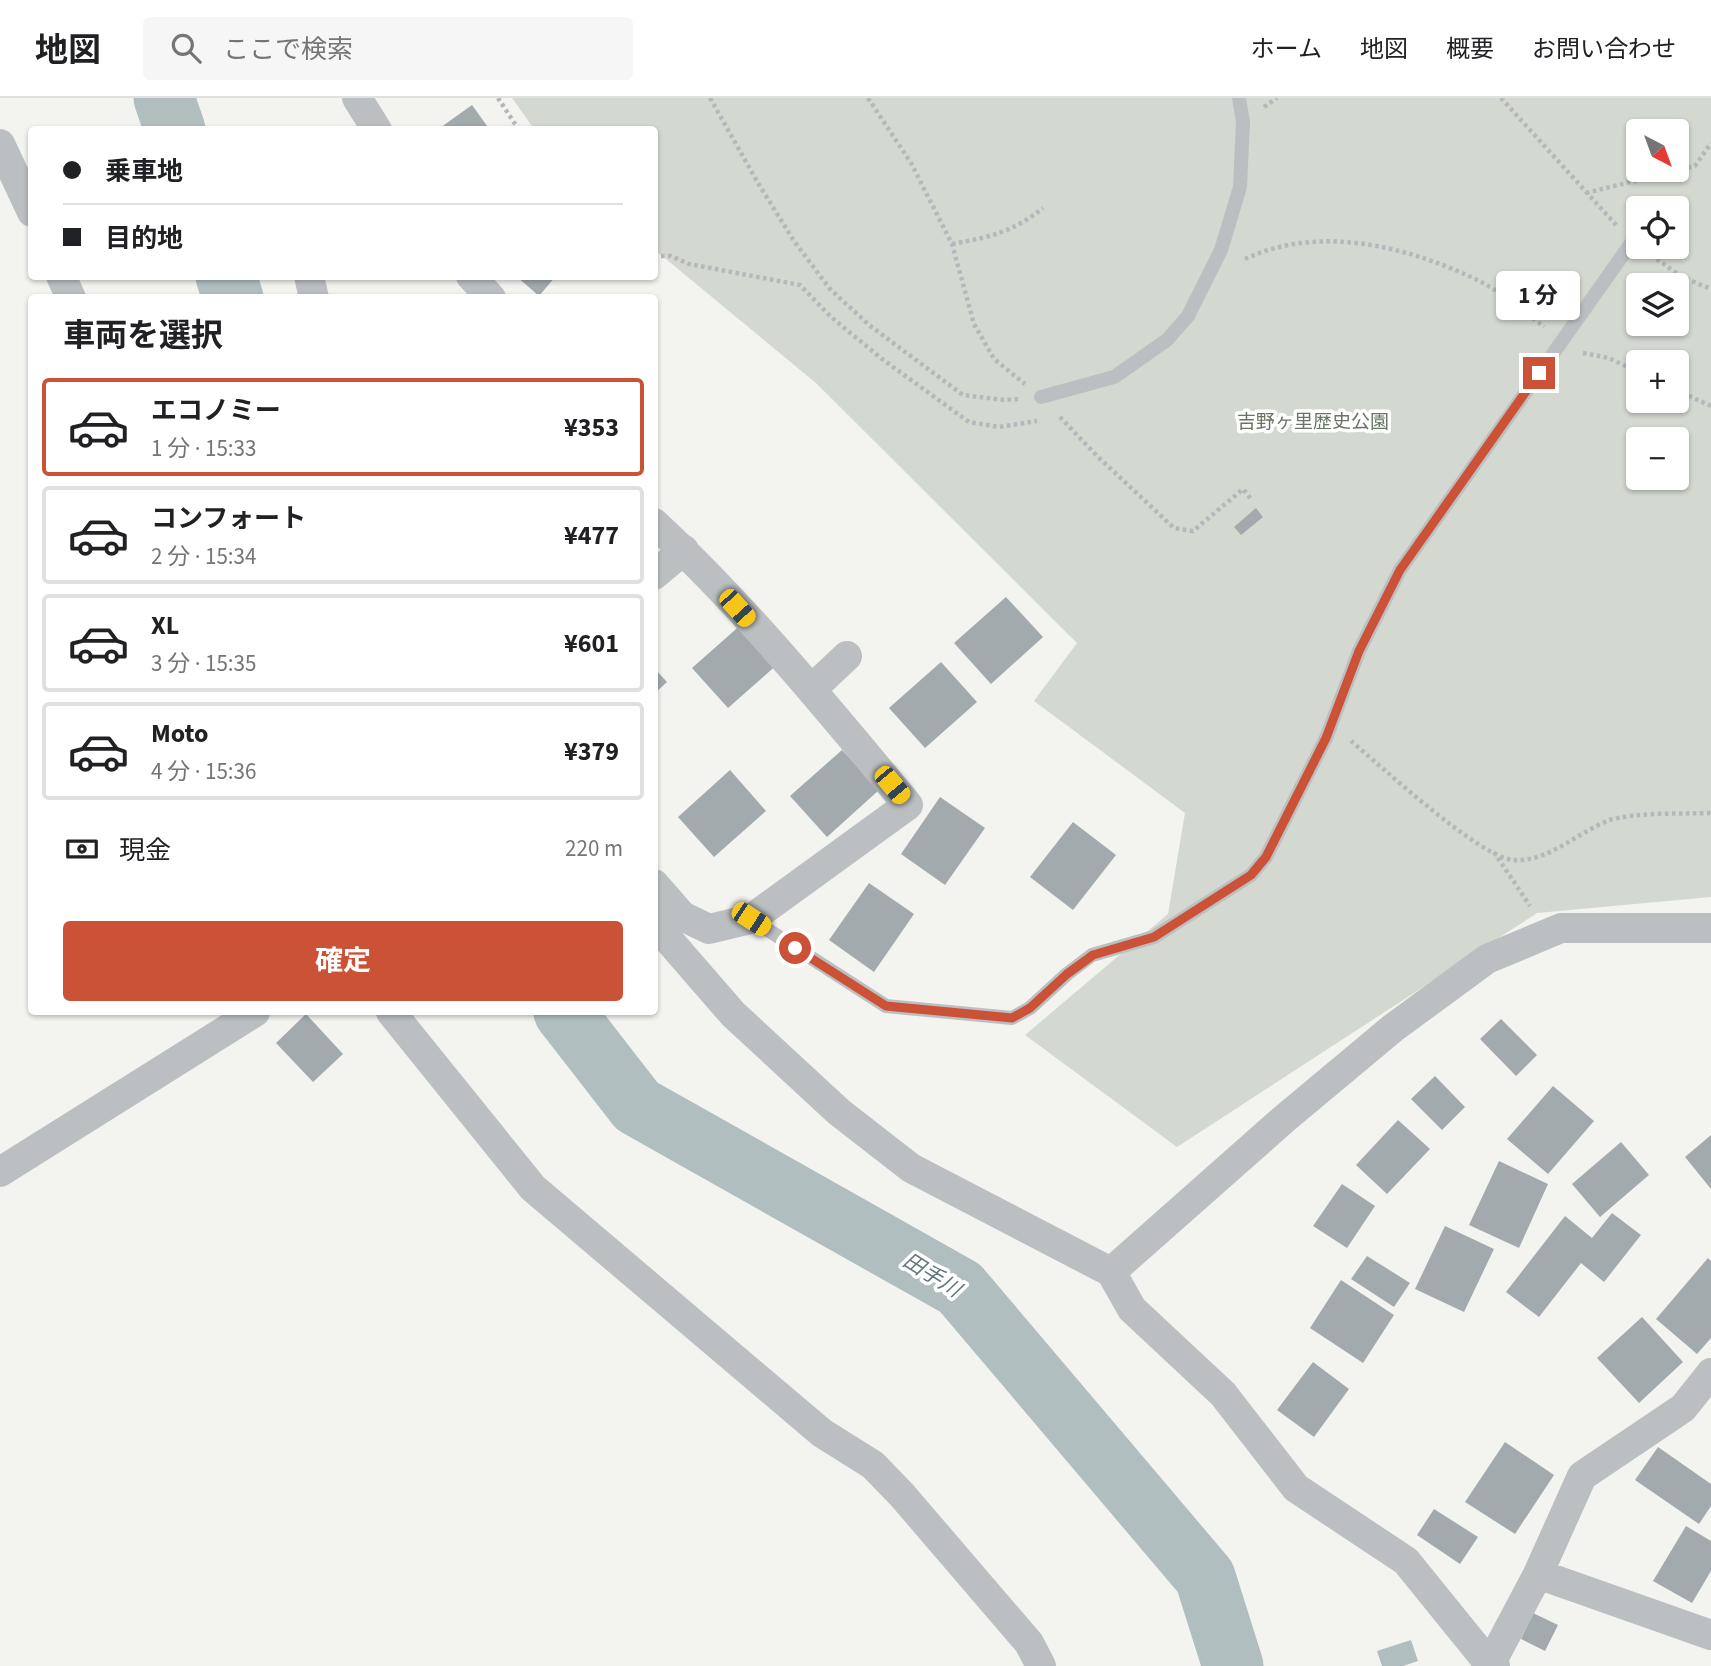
<!DOCTYPE html>
<html lang="ja">
<meta charset="utf-8">
<style>
:root{--surface:#fff;--page:#f6f6f6;--text:#202124;--muted:#757577;--line:#e0e0e0;--accent:#cc5237}
body{margin:0;font-family:"Source Sans 3","Noto Sans JP",sans-serif;background:var(--page);color:var(--text);height:100vh;display:flex;flex-direction:column;font-size:26px;white-space:nowrap}
*{box-sizing:border-box;margin:0}
p{font-size:23px;color:var(--muted)}
.icon{flex:none;width:38px;height:38px;fill:none;stroke:currentColor;stroke-width:2;stroke-linecap:round;stroke-linejoin:round}
.map{position:relative;flex:1;overflow:hidden}
.side{position:absolute;left:28px;top:196px;width:630px;height:721px;display:flex;flex-direction:column;background:var(--surface);border-radius:7px;box-shadow:0 2px 5px #0004}
.side>*{flex:none}
.guide{position:absolute;left:28px;top:28px;width:630px;height:154px;border-radius:7px;box-shadow:0 2px 5px #0004;display:grid;align-content:center;height:154px;padding:0 35px;background:var(--surface)}
.needle{width:46px;rotate:139deg}
.fabs{position:absolute;left:1626px;top:21px;display:grid;gap:14px}
.fabs a{display:grid;place-items:center;width:63px;height:63px;border-radius:7px;background:var(--surface);box-shadow:0 2px 5px #0004;font-size:35px}
.end{position:absolute;width:32px;height:32px;margin:-16px;border:9px solid #cc5237;background:#fff;box-shadow:0 0 0 4px #fff}
.from{border-radius:50%}
.bubble{position:absolute;height:49px;border-radius:7px;background:var(--surface);box-shadow:0 2px 5px #0004;font-size:23px;font-weight:700;line-height:49px;text-align:center}
.car{position:absolute;width:21px;height:42px;margin:-21px -10px;border-radius:9px;box-shadow:0 0 5px 2px #0007;background:linear-gradient(#f5c518 24%,#345 0 40%,#f5c518 0 76%,#345 0 86%,#f5c518 0)}
.guide b{display:flex;align-items:center;gap:24px;height:66px;font-size:26px}
.guide b+b{border-top:2px solid var(--line)}
.guide i{width:18px;height:18px;background:var(--text)}
ul{padding:0;list-style:none}
li{display:flex;align-items:center;gap:21px;height:98px;margin:0 14px 10px;padding:0 21px;border:4px solid var(--line);border-radius:7px}
li div{flex:1}
li b{display:block;font-size:26px}
li em{font-style:normal;font-weight:700}
li.selected{border-color:var(--accent)}
li>.icon{width:63px;height:63px;stroke-width:1.5}
h2{padding:0 35px;font-size:32px;line-height:84px}
.pay{display:flex;align-items:center;gap:18px;height:77px;padding:0 35px;font-size:26px}
.pay p{margin-inline-start:auto}
.action{display:flex;gap:14px;margin-top:auto;padding:14px 35px}
.action a{flex:1;height:80px;border-radius:7px;background:var(--accent);color:#fff;font-size:28px;font-weight:700;line-height:80px;text-align:center}
header{display:flex;align-items:center;gap:42px;box-sizing:border-box;height:98px;padding:0 35px;background:var(--surface);border-bottom:2px solid var(--line)}
header strong{font-size:33px}
nav{display:flex;gap:38px;margin-inline-start:auto;font-size:24px}
.search{width:490px;height:63px;background:var(--page);display:flex;align-items:center;gap:18px;box-sizing:border-box;padding:0 24px;border-radius:7px;color:var(--muted);font-size:26px}
.map>svg:first-child{display:block}
.green{fill:#d3d8d0;fill-rule:evenodd}
.water{fill:#b1bec0}
.lines{fill:none;stroke-linecap:round;stroke-linejoin:round}
.river{stroke:#b1bec0;stroke-width:61}
.building{fill:#a3aaae}
.path{stroke:#b5b8ba;stroke-width:4.5;stroke-dasharray:3.5 3.5;stroke-linecap:butt}
.lane{stroke:#bbbfc1;stroke-width:14}
.street{stroke:#bbbfc1;stroke-width:30}
.route{stroke:#cc5237;stroke-width:9}
.labels{text-anchor:middle;stroke-width:7;stroke-linejoin:round;paint-order:stroke}
.park-label{font-size:19px;fill:#687564;stroke:#fff}
.water-label{font-size:21px;font-style:italic;fill:#62767b;stroke:#fff}
</style>
<header>
<strong>地図</strong>
<div class="search"><svg class="icon" aria-label="search" viewBox="0 0 24 24"><circle cx="10" cy="10" r="6"/><path d="M15 15l6 6"/></svg>ここで検索</div>
<nav><a>ホーム</a><a>地図</a><a>概要</a><a>お問い合わせ</a></nav>
</header>
<div class="map">
<svg width="1711" height="1568" viewBox="0 0 1711 1568">
<rect width="100%" height="100%" fill="#f3f3f0"/>
<path class="green" d="M512,0H1711V799L1537,815L1177,1049L1025,937L1168,816L1185,715L1034,603L1077,545L816,285L655,152L654,32L534,31ZM1638,33H1676V72H1638ZM1638,110H1676V149H1638ZM1638,187H1676V226H1638ZM1638,264H1676V303H1638ZM1638,341H1676V380H1638Z"/>
<path class="water" d="M1411,1542L1418,1563L1403,1568H1382L1377,1553Z"/>
<g class="lines">
<path class="river" d="M164,0L175,32
M226,178L233,200
M564,914L637,1008L960,1190L1205,1479L1233,1568"/>
</g>
<path class="building" d="M472,7L490,32H437Z
M516,178H556L539,198Z
M1256,410L1263,419L1241,437L1234,429Z
M1006,499L1043,539L991,586L954,545Z
M744,524L780,564L728,610L692,570Z
M941,564L977,604L925,650L889,610Z
M654,570L667,584L654,596Z
M842,652L879,692L827,739L790,698Z
M730,672L766,713L714,759L678,719Z
M940,699L985,730L945,787L901,756Z
M1073,724L1116,757L1073,812L1030,779Z
M869,785L914,816L874,874L829,842Z
M306,916L343,956L313,984L276,945Z
M1501,921L1537,957L1516,978L1480,941Z
M1435,978L1465,1009L1442,1032L1411,1001Z
M1553,988L1594,1023L1548,1076L1507,1041Z
M1398,1022L1430,1051L1387,1096L1356,1067Z
M1711,1037V1091L1685,1059Z
M1621,1044L1649,1077L1600,1119L1572,1086Z
M1499,1063L1548,1086L1519,1150L1469,1127Z
M1342,1086L1375,1108L1347,1150L1313,1128Z
M1612,1115L1641,1137L1604,1184L1581,1165L1539,1219L1506,1194L1565,1118L1592,1140Z
M1445,1128L1494,1151L1464,1214L1415,1191Z
M1367,1158L1410,1185L1394,1209L1351,1181Z
M1708,1160L1711,1163V1240L1697,1256L1656,1221Z
M1341,1182L1394,1217L1363,1265L1310,1230Z
M1642,1219L1683,1264L1639,1305L1597,1260Z
M1313,1264L1349,1291L1314,1339L1277,1312Z
M1505,1344L1554,1377L1515,1436L1465,1404Z
M1658,1349L1711,1386V1408L1699,1426L1635,1382Z
M1434,1411L1478,1439L1460,1466L1417,1437Z
M1686,1428L1711,1443V1473L1692,1505L1653,1483Z
M1533,1515L1558,1527L1545,1553L1521,1541Z"/>
<g class="lines">
<path class="path" d="M498,0L519,32
M710,0L758,85L794,143L830,191L869,227L963,297L1004,302L1019,301
M868,0L911,65L952,146L974,226L994,261L1025,286
M1501,0L1617,128
M1264,9L1277,0
M1586,95L1695,68L1711,45
M952,146C990,139 1013,134 1043,110
M1651,157L1682,179L1711,191
M654,158H671L689,166L800,187L831,219L882,261L969,324L999,329L1037,323
M1245,161C1317,127 1403,147 1473,180C1498,191 1522,212 1544,229
M1583,255L1609,260L1638,274
M1676,292L1711,308
M1060,319L1096,357L1174,430L1193,433L1243,391L1251,401
M1351,643C1381,668 1479,759 1513,762C1548,765 1579,733 1610,722C1636,714 1683,716 1711,715
M1494,754L1530,808"/>
<path class="lane" d="M1041,299L1114,279L1167,242L1188,218L1221,152L1240,89L1243,24L1239,0
M751,821L886,908L1012,920L1030,910L1067,876L1092,857L1154,839L1251,777L1266,759L1326,640L1359,553L1400,472L1632,144"/>
<path class="street" d="M357,0L377,32
M0,46L32,114
M61,178L71,200
M309,178L314,200
M471,178L491,200
M654,425C747,511 827,610 908,707L751,821L709,831L682,818L654,786
M654,477L684,452
M812,591L847,558
M654,825L733,916L839,1014L911,1070L1111,1174L1132,1211L1223,1296L1296,1390L1406,1463L1491,1568
M391,914L533,1090L822,1335L873,1367L902,1397L1029,1545L1041,1568
M0,1074L255,914
M1111,1174L1284,1021L1393,930L1487,861L1561,830H1711
M1538,1476L1711,1537
M1495,1568L1492,1563L1538,1476L1582,1378L1683,1310L1711,1275"/>
</g>
<g class="lines">
<path class="route" d="M795,850L886,908L1012,920L1030,910L1067,876L1093,857L1154,839L1251,777L1266,759L1326,640L1359,553L1400,472L1539,275"/>
</g>
<g class="labels">
<g class="park-label">
<text x="1313" y="330">吉野ヶ里歴史公園</text>
</g>
<g class="water-label">
<text transform="translate(932 1177) rotate(32)" y="7">田手川</text>
</g>
</g>
</svg>
<div class="fabs">
<a><svg class="needle" viewBox="-14 -14 28 28"><path d="M0-13l5 13h-10z" fill="#e53935"/><path d="M0 13l5-13h-10z" fill="#757577"/></svg></a>
<a><svg class="icon" aria-label="locate" viewBox="0 0 24 24"><circle cx="12" cy="12" r="6"/><path d="M12 2v4M12 18v4M2 12h4M18 12h4"/></svg></a>
<a><svg class="icon" aria-label="layers" viewBox="0 0 24 24"><path d="M12 4l9 5-9 5-9-5zM3 14l9 5 9-5"/></svg></a>
<a>+</a>
<a>−</a>
</div>
<i class="end from" style="left:795px;top:850px"></i>
<i class="end" style="left:1539px;top:275px"></i>
<div class="bubble" style="left:1496px;top:173px;width:84px">1 分</div>
<i class="car" style="left:737px;top:510px;rotate:138deg"></i>
<i class="car" style="left:892px;top:687px;rotate:140deg"></i>
<i class="car" style="left:751px;top:821px;rotate:123deg"></i>
<div class="guide">
<b><i class="from"></i>乗車地</b>
<b><i></i>目的地</b>
</div>
<section class="side">
<h2>車両を選択</h2>
<ul>
<li class="selected"><svg class="icon" aria-label="car" viewBox="0 0 24 24"><path d="M5 17H2v-5l4-1 3-4h7l3 4 3 1v5h-3M9 17h6M6 11h13"/><circle cx="7" cy="17" r="2"/><circle cx="17" cy="17" r="2"/></svg><div><b>エコノミー</b><p>1 分 · 15:33</p></div><em>¥353</em></li>
<li><svg class="icon" aria-label="car" viewBox="0 0 24 24"><path d="M5 17H2v-5l4-1 3-4h7l3 4 3 1v5h-3M9 17h6M6 11h13"/><circle cx="7" cy="17" r="2"/><circle cx="17" cy="17" r="2"/></svg><div><b>コンフォート</b><p>2 分 · 15:34</p></div><em>¥477</em></li>
<li><svg class="icon" aria-label="car" viewBox="0 0 24 24"><path d="M5 17H2v-5l4-1 3-4h7l3 4 3 1v5h-3M9 17h6M6 11h13"/><circle cx="7" cy="17" r="2"/><circle cx="17" cy="17" r="2"/></svg><div><b>XL</b><p>3 分 · 15:35</p></div><em>¥601</em></li>
<li><svg class="icon" aria-label="car" viewBox="0 0 24 24"><path d="M5 17H2v-5l4-1 3-4h7l3 4 3 1v5h-3M9 17h6M6 11h13"/><circle cx="7" cy="17" r="2"/><circle cx="17" cy="17" r="2"/></svg><div><b>Moto</b><p>4 分 · 15:36</p></div><em>¥379</em></li>
</ul>
<div class="pay"><svg class="icon" aria-label="cash" viewBox="0 0 24 24"><path d="M3 7h18v10H3z"/><circle cx="12" cy="12" r="2"/></svg>現金<p>220 m</p></div>
<div class="action"><a>確定</a></div>
</section>
</div>
